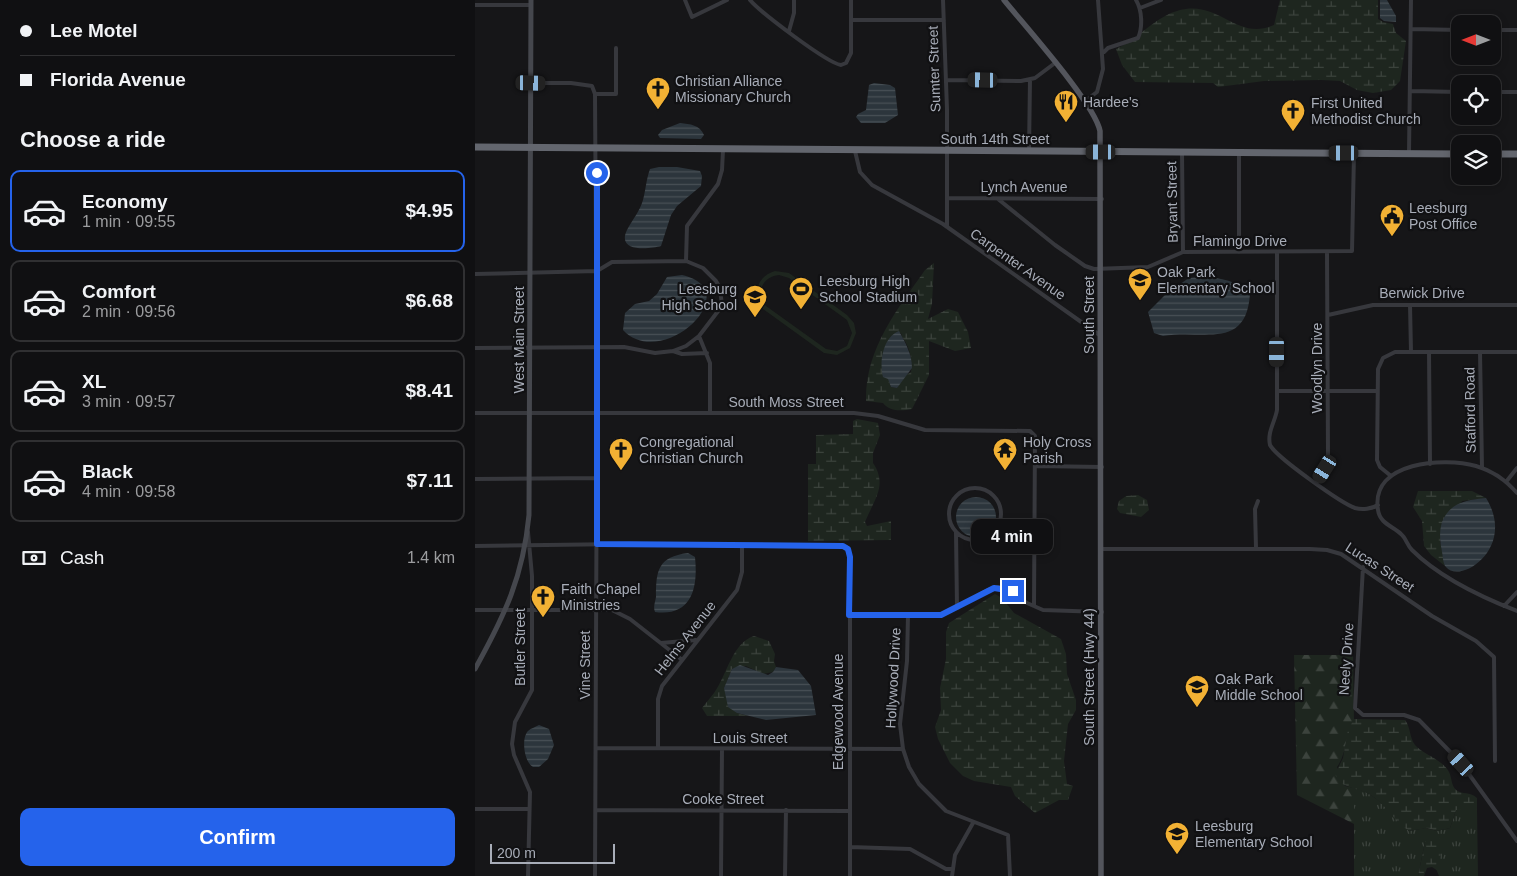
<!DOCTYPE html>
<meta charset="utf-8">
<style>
:root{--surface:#101012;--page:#1e1e20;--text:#f1f3f6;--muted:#9c9d9f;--line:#303032;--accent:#2563eb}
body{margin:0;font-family:Arial,sans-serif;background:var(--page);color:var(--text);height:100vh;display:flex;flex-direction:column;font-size:19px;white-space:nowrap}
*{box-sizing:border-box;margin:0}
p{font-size:16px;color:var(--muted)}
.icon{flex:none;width:28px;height:28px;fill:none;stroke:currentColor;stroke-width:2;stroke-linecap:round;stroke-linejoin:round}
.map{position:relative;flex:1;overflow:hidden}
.side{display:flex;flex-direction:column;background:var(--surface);width:475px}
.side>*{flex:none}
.hud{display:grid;align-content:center;height:110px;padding:0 20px;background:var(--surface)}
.needle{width:32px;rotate:270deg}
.fabs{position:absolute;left:976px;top:15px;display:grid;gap:10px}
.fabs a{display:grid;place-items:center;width:50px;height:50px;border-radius:10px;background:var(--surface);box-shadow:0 2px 8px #0003,0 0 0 1px var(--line);font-size:25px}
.scale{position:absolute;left:15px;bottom:12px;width:125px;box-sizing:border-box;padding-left:5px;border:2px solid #a8adb8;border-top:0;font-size:14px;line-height:18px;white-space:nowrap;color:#a8adb8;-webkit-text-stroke:4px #111113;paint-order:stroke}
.end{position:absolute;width:22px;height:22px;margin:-11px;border:6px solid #2563eb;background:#fff;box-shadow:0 0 0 2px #fff}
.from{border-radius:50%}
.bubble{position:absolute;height:35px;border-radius:10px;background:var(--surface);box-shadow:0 2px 8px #0003,0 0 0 1px var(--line);font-size:16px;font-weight:700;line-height:35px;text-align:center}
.car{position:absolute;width:15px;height:30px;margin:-15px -8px;border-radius:6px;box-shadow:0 0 4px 1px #0007;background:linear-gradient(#222 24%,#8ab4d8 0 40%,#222 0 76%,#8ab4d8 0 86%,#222 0)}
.hud b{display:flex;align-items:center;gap:18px;height:48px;font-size:19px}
.hud b+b{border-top:1px solid var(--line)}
.hud i{width:12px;height:12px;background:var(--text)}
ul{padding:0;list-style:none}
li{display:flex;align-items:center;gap:15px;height:82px;margin:0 10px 8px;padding:0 10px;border:2px solid var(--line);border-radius:10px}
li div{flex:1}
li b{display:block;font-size:19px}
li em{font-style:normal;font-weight:700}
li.on{border-color:var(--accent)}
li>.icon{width:45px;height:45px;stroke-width:1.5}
h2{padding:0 20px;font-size:22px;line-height:60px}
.pay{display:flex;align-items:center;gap:12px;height:55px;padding:0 20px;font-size:19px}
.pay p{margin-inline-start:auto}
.action{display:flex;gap:10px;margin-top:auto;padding:10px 20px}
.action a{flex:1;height:58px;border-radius:10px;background:var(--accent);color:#fff;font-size:20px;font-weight:700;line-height:58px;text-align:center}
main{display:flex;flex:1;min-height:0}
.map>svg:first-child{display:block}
.grass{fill:url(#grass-tufts)}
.forest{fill:url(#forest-firs)}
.wetland{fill:url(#wetland-marsh);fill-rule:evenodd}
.pitch{fill:#1e261f;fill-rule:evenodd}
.water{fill:url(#water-rules)}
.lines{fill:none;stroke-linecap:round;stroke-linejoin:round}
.street{stroke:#37383d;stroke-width:4}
.secondary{stroke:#45474d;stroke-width:5}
.primary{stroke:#53555c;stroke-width:5.5}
.highway{stroke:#63666e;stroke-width:7}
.route{stroke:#2563eb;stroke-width:6}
.labels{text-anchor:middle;stroke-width:4.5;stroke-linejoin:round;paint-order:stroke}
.street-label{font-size:14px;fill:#a8adb8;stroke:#111113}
.poi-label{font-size:14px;fill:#a8adb8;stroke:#111113;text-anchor:start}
</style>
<main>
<section class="side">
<div class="hud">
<b><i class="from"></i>Lee Motel</b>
<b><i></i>Florida Avenue</b>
</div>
<h2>Choose a ride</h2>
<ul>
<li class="on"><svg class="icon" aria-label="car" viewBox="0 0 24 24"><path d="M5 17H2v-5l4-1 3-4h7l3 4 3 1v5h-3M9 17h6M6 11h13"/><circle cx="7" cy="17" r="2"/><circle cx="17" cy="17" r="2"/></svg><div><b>Economy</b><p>1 min · 09:55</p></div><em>$4.95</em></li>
<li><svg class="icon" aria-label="car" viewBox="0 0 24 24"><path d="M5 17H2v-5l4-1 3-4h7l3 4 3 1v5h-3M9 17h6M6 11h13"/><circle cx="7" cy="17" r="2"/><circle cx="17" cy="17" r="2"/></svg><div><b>Comfort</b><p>2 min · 09:56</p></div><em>$6.68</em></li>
<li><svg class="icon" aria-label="car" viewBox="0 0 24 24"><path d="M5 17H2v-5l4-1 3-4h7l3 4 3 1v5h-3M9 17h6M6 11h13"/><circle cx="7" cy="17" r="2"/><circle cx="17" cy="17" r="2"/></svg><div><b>XL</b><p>3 min · 09:57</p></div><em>$8.41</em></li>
<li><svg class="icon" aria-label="car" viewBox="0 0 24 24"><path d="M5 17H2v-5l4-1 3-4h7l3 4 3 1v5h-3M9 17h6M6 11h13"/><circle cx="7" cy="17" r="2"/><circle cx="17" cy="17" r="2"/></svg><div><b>Black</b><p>4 min · 09:58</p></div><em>$7.11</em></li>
</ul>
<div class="pay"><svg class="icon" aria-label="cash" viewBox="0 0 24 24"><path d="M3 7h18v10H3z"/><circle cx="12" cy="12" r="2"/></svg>Cash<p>1.4 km</p></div>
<div class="action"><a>Confirm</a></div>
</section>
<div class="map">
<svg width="1042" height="876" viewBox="0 0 1042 876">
<defs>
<pattern id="grass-tufts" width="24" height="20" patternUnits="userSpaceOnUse" patternTransform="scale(1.25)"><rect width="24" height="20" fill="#1e261f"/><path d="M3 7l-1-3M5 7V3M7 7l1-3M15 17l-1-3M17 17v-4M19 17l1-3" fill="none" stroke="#3c433d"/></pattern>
<pattern id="forest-firs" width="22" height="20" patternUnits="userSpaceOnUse" patternTransform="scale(1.25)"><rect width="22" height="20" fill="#1e261f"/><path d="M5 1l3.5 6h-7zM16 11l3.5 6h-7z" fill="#3c433d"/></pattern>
<pattern id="wetland-marsh" width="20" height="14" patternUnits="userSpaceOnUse" patternTransform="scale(1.25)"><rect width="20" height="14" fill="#1e261f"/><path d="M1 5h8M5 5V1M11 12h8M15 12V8" fill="none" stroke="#3c433d"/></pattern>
<pattern id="water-rules" width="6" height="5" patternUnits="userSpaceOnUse" patternTransform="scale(1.25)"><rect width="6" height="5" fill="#2c353c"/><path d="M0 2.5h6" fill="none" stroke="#485056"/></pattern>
</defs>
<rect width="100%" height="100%" fill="#161618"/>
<path class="grass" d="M879,788C903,793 917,816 934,831L951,828L962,831L975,828L981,810H1002L1003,876H964L950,842L943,876H879Z"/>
<path class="forest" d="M819,655H878L879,721C870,736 872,753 862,767L870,786L879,788V824L822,795Z"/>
<path class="wetland" d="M805,0H903V19L908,22L918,24L921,33L931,41L925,81L916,90L898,93L882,90L865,81L846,80L789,81L743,87L738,83L660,82L647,65L641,49C665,38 684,12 711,9C746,4 764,41 799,25Z
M459,263L457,304L453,319L473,309L483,312L493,332L496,348L480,351L454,341V375L437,409C427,411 415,412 408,403L391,401C390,349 422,310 450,270ZM426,333L427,337C434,345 438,360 436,372L428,377L422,388L416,387C411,373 410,350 416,336Z
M382,419L403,423L405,435L398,453V463C413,485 399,500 390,522L392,526L416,521V540L333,541V464H341V435L378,434V421Z
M943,491H997L1011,498L987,501L965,541L970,566L956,555L949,546L947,521L938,507Z
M663,495L672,500L674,510L666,517L645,513L642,509L644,501L651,496Z
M520,594L527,598L539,613L586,639L591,654L592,674L601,700V710L593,724L589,761L592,784L598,786L593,800H584L560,813L540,796L536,787L499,781L488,776L475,763L463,739L460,727L466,710L465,688L471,659V632L474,623Z
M279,636L294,641L300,654L299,661L301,667L298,672L288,674L271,666L257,669L249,688L262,713L273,716H232L227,708C231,703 235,698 239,693C252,675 257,643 279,636Z
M879,719L930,720C936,728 934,737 940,745C949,755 967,759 974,772C977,778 976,785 981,790C988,795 994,791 1002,798V810H981L975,828L962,831L952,828L934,831C919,821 911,804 894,794C882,787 865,789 860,774L868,758L873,730Z
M955,837L968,839L963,871L957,867L952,868L949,876H943L950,842Z"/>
<path class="pitch" d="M300,271L314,273L372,315L379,323L381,333L375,348L362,355L349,353L274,299L276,296L282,300C280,286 286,275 300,271ZM304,275L314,278L372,320L377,333L372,346L362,351L351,349L291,306C280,293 287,277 304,275Z"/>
<path class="water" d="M905,0H912L921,16V22L909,21L905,18Z
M399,83L415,85L420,88L423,115L410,123H386L381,117L383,114L391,110L394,85Z
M205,123C215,124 225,125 229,135L226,139L185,138L183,135L187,130Z
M184,167H202L225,171L227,176L226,186L202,206L196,215L186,246C175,249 141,253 152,230C157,220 165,211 168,200C171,189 171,180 175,169Z
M207,275C274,290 187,372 148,330L150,313L160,304L174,301L182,294L192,277Z
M714,278C736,276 760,278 775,294C771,351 728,329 688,336L679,333L673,312L693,292Z
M424,331C430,342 437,354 437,368L422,388L416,387L413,379L408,377C404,362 408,337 424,331Z
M481 517a20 20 0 1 1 40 0a20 20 0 1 1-40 0Z
M1011,498C1042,548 985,585 971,567C968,564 968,557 967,552C965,542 964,532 967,522C975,502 992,500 1011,498Z
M213,553L220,557C223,586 218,617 180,612C178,607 180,603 181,597C181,570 183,557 213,553Z
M265,665L293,675L298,672L301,667L323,670L336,686L341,715L291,720L262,713L253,707L249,688L257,669Z
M64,725L74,729L79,745L73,759L64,767H58C49,762 46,738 53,731C56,728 61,727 64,725Z"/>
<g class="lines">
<path class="street" d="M210,0L217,17L252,0
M275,0C285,12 352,63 366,65L371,63L376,53V0
M468,0L472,109V227
M0,5H56
M665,8L686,0
M376,20H469
M937,29L985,30
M1018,30H1042
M314,31L319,13V0
M629,52L633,48L663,38C668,27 667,10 661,0
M471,80L546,81L560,78L580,63
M56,83H96L117,86L120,94L122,412L120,876
M936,91L985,92
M1018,92H1042
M120,94H141V48
M610,101L622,92L628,69L623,0
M380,151L385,172L397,185L468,224L626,336
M554,151L555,79
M707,152L708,252
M764,152V252
M934,153L936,0
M472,198L627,199
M523,199L580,245L610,266L619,269L673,267L708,252L877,251L879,153
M802,252V410C800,422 792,432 795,445C801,457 866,503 880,508C887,510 897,509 903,505
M211,261L212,226L243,184L247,170L248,150
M0,274L122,271L137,262L211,261L228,268L241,281L245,288L247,306L224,336L211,346L198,351L180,353L149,347L0,348
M935,305L936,352
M853,315L898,305H1042
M224,336L235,363V413
M198,351L207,354L232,353
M954,352L955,464
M1005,352L1007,468
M802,391H902
M0,413H379L403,416L450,430L555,431L560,436L559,606
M561,466L627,467
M916,476L905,467L902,460L903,369L908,358L920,352H1042
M0,479L122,478
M842,482L850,469L853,454L852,252
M1031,482L1042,468
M474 514a26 26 0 1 1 52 0a26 26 0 1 1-52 0Z
M1042,493C1031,480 1018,471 1001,466C970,457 895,461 903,510C905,524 918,526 926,534C931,538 932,545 937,550C964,577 1006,597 1042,611
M524,526L560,527
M53,532L57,576V690L40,722L37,744L39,755L55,792L53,876
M481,532L482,608
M0,546L147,544L371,547L375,557V876
M781,548L780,509L783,501
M627,549H835L852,550L866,554L957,616L1001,641L1019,657L1020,761
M888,567L880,708L888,715H929L944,720L986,763L1042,841
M1029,606L1042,592
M0,610H137L155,619L206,659
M374,615H466L513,590L523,587L534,589L552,603L568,610L627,612
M433,615L432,661L425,724L428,749L434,767L444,784L471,811L533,835L535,876
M186,643L221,640
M121,748L428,749
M183,748V699L187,686L262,590L267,572V545
M0,809H54
M121,810L374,811
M375,847L435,849L471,869H477
M246,876L247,749
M310,876L311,810
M477,876L480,855L498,823"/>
<path class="secondary" d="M0,669C30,615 48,577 54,515L56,0"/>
<path class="primary" d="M529,0C550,26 620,104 625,131L626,876"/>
<path class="highway" d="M0,147L985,154
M1018,154H1042"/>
</g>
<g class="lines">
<path class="route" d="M122,173V544L368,546L373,549L375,557L374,615H466L519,588L538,591"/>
</g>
<defs>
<symbol id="church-pin" viewBox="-11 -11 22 30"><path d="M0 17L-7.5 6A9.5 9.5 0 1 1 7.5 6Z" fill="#f2b134" stroke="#111113"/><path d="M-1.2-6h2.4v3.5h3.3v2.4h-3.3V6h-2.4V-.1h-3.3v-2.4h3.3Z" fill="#111"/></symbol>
<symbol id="restaurant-pin" viewBox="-11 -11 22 30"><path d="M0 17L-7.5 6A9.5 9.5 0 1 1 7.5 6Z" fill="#f2b134" stroke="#111113"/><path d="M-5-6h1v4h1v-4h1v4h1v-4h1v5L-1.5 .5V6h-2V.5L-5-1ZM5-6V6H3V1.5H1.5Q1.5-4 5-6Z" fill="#111"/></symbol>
<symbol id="civic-pin" viewBox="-11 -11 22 30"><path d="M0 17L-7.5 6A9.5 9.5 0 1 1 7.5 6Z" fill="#f2b134" stroke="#111113"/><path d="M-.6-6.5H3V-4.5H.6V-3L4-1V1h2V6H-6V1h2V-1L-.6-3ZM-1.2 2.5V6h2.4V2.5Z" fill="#111"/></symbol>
<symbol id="school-pin" viewBox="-11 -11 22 30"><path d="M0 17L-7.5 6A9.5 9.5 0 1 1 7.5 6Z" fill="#f2b134" stroke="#111113"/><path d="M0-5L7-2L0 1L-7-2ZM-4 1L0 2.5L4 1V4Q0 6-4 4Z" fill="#111"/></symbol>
<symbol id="stadium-pin" viewBox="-11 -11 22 30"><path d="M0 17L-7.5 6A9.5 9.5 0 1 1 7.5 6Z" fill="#f2b134" stroke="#111113"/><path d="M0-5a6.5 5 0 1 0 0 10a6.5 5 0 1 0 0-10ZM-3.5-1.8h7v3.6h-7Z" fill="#111"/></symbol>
<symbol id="temple-pin" viewBox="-11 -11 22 30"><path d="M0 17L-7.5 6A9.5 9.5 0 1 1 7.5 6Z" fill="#f2b134" stroke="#111113"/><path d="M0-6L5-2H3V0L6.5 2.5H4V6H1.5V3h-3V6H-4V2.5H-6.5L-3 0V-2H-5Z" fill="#111"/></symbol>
</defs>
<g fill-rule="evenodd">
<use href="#church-pin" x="169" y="75" width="28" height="38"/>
<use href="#restaurant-pin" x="577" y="88" width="28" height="38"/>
<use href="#church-pin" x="804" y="97" width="28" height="38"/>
<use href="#civic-pin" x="903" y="202" width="28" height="38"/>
<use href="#school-pin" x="651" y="266" width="28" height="38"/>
<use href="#stadium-pin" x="312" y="275" width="28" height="38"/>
<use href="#school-pin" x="266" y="283" width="28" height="38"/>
<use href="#church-pin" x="132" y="436" width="28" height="38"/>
<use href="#temple-pin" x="516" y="436" width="28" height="38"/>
<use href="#church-pin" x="54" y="583" width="28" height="38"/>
<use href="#school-pin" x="708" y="673" width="28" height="38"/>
<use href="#school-pin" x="688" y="820" width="28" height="38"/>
</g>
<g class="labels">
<g class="street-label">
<text transform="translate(459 69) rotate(-92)" y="5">Sumter Street</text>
<text x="520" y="144">South 14th Street</text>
<text x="549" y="192">Lynch Avenue</text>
<text transform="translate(697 202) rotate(-91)" y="5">Bryant Street</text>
<text x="765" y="246">Flamingo Drive</text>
<text transform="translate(543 264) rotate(35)" y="5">Carpenter Avenue</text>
<text x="947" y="298">Berwick Drive</text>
<text transform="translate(614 315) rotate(-90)" y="5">South Street</text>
<text transform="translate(44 340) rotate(-90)" y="5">West Main Street</text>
<text transform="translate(842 368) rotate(-90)" y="5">Woodlyn Drive</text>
<text x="311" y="407">South Moss Street</text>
<text transform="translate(995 410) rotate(-91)" y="5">Stafford Road</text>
<text transform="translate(905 567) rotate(33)" y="5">Lucas Street</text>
<text transform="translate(210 638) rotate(-52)" y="5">Helms Avenue</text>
<text transform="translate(45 647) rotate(-90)" y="5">Butler Street</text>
<text transform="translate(871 659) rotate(-86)" y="5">Neely Drive</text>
<text transform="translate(110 665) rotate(-90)" y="5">Vine Street</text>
<text transform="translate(614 677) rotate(-90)" y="5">South Street (Hwy 44)</text>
<text transform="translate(418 678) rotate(-87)" y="5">Hollywood Drive</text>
<text transform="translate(363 712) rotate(-90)" y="5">Edgewood Avenue</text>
<text x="275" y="743">Louis Street</text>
<text x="248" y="804">Cooke Street</text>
</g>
<g class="poi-label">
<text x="200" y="86">Christian Alliance<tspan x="200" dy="16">Missionary Church</tspan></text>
<text x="608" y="107">Hardee's</text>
<text x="836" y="108">First United<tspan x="836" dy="16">Methodist Church</tspan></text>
<text x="934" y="213">Leesburg<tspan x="934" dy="16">Post Office</tspan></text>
<text x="682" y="277">Oak Park<tspan x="682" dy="16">Elementary School</tspan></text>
<text x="344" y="286">Leesburg High<tspan x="344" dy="16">School Stadium</tspan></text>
<text x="262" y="294" text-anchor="end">Leesburg<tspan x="262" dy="16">High School</tspan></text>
<text x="164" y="447">Congregational<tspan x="164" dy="16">Christian Church</tspan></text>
<text x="548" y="447">Holy Cross<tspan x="548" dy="16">Parish</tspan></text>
<text x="86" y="594">Faith Chapel<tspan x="86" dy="16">Ministries</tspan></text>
<text x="740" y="684">Oak Park<tspan x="740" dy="16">Middle School</tspan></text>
<text x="720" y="831">Leesburg<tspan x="720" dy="16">Elementary School</tspan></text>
</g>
</g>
</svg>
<div class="fabs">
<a><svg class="needle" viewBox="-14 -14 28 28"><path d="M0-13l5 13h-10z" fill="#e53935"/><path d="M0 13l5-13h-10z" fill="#9c9d9f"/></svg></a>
<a><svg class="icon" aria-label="locate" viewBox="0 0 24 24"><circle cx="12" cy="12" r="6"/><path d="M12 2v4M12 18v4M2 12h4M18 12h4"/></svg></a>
<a><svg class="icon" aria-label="layers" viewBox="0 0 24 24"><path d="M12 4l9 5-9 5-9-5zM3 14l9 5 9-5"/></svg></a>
</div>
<div class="scale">200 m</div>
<i class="end from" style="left:122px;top:173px"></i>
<i class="end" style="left:538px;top:591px"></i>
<div class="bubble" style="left:496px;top:519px;width:82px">4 min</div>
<i class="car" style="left:508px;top:80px;rotate:271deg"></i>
<i class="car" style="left:56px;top:83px;rotate:91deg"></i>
<i class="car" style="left:626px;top:152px;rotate:270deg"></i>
<i class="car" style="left:869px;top:153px;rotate:270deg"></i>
<i class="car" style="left:802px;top:352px;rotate:180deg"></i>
<i class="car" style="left:850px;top:469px;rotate:212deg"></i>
<i class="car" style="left:986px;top:763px;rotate:318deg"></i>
</div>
</main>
